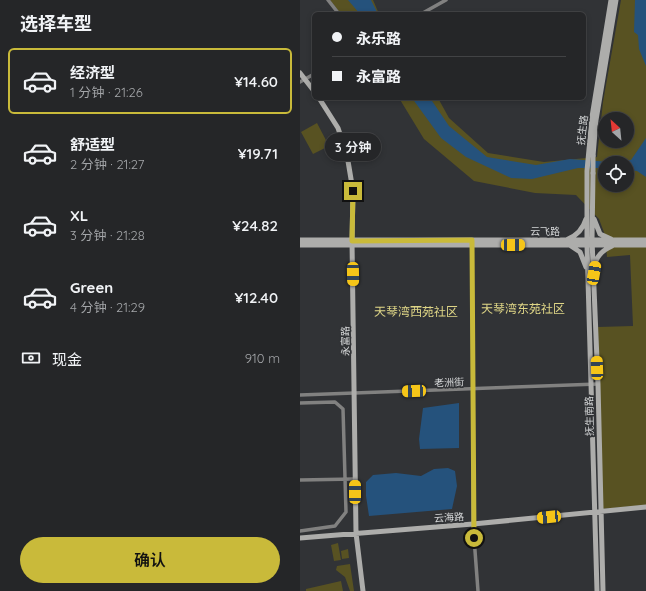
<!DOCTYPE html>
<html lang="zh">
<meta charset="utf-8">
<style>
:root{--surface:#252628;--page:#2d2e30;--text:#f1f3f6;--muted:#a3a5a8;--line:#424345;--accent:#c9ba3a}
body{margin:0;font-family:Quicksand,"Noto Sans SC",sans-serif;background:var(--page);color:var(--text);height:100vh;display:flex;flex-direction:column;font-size:15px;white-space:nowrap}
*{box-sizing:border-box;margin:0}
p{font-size:13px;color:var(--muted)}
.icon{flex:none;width:22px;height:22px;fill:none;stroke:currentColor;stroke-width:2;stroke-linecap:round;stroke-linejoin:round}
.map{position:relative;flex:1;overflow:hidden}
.panel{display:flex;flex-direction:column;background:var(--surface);width:300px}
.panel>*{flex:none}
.hud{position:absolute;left:12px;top:12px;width:274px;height:88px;border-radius:6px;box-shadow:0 2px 6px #0003,0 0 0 1px var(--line);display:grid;align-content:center;height:88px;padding:0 20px;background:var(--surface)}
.needle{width:26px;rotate:333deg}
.tools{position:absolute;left:298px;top:112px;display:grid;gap:8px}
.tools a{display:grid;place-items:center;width:36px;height:36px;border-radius:50%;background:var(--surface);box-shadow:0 2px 6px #0003,0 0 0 1px var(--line);font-size:20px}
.end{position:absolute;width:18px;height:18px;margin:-9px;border:5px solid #c9ba3a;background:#111;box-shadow:0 0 0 2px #111}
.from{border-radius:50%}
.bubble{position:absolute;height:28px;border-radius:14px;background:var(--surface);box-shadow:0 2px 6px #0003,0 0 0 1px var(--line);font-size:13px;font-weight:600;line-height:28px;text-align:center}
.car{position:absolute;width:12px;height:24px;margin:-12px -6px;border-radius:5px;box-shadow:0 0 3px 1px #0007;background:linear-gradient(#f5c518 24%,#345 0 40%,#f5c518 0 76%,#345 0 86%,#f5c518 0)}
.hud b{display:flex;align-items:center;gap:14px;height:38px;font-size:15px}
.hud b+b{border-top:1px solid var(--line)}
.hud i{width:10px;height:10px;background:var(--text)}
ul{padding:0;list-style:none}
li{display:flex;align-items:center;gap:12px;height:66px;margin:0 8px 6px;padding:0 12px;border:2px solid transparent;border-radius:6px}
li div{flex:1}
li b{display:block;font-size:15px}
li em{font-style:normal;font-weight:600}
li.selected{border-color:var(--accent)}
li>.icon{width:36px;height:36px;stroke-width:1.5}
h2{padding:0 20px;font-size:18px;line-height:48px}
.pay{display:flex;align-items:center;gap:10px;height:44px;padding:0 20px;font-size:15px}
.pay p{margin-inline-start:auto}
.action{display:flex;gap:8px;margin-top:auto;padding:8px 20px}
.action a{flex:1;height:46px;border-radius:24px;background:var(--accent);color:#111;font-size:16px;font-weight:600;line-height:46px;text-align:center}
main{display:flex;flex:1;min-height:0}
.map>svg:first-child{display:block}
.green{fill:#585222;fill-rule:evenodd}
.water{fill:#25527c}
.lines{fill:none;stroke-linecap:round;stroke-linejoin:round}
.street{stroke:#818180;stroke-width:3.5}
.secondary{stroke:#adadab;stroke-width:5}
.secondary-bridge{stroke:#adadab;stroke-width:5}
.route{stroke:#c9ba3a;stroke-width:5}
.labels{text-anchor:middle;stroke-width:3.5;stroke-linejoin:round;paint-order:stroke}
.street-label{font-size:10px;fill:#d4d6d7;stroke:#313336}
.quarter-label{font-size:12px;fill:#ded586;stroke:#313336}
</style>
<main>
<section class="panel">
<h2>选择车型</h2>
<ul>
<li class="selected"><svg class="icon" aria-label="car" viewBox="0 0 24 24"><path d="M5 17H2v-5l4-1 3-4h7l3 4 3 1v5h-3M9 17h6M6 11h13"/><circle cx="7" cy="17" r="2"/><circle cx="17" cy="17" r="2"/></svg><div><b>经济型</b><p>1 分钟 · 21:26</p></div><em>¥14.60</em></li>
<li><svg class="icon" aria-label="car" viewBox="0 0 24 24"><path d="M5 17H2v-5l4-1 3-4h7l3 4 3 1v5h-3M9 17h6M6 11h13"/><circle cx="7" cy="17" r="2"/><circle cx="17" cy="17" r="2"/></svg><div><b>舒适型</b><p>2 分钟 · 21:27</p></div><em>¥19.71</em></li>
<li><svg class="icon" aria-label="car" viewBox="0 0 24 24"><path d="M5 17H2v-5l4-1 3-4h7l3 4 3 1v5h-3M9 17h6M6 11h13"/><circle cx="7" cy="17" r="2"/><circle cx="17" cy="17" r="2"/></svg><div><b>XL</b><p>3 分钟 · 21:28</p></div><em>¥24.82</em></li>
<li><svg class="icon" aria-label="car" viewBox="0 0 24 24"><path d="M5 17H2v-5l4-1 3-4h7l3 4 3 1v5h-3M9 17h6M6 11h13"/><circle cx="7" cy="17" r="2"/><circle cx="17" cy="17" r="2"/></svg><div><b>Green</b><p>4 分钟 · 21:29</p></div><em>¥12.40</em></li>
</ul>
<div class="pay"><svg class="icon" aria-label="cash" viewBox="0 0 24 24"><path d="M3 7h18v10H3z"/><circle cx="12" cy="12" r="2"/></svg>现金<p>910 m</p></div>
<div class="action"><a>确认</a></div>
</section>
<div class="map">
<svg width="346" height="591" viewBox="0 0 346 591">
<rect width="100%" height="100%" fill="#313336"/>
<path class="green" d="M30,0H73L79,14H41Z
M321,0H346V505L302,509L298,327L333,326L330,255L307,257L305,235L299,219L276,195L235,193L174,181L124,139L99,98H138L149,118L188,153L244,162L297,157L303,102ZM305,119H327V141H305ZM305,163H327V185H305Z
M17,123L29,146L13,154L1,132Z
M38,543L41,560L34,561L31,545Z
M48,549L49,558L42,559L41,551Z
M50,564L54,591H50L45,577L36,570L37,566Z
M41,581L43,591H6V589Z"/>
<path class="water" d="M48,0H71L78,14H60Z
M335,0H346V66L339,49L338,35L334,32Z
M112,98H130L149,126L187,157L236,165L270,159L310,162L331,160L346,138V177L337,171L327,170V163H305V168H278L232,179L211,178L166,157L141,138Z
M159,403V448L120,449L119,439L123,408Z
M148,468L155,471L157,486L152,509L69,516L66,496V482L73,475L96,473L121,476L134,469Z"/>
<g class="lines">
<path class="street" d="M28,0L39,14
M121,14L146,0
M0,82L14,74
M172,243L173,389V524L178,591
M0,395L298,384
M0,403L35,402L43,409L46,512L35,526L0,531
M0,480L55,479"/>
<path class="secondary" d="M0,73L14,91
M19,98L38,128L47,155L53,191L52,241L56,533L63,591
M293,156L296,120L316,0
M293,173L292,240L298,384L303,591
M294,219L300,234L311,239
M268,239C278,235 283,229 286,219
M0,240H346
M0,245H346
M271,246L280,252L286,267
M295,264C297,255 303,250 312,246
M0,538L173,524L346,507
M297,591L287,245V171L292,117L311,0"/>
<path class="secondary-bridge" d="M293,156V173"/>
</g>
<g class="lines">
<path class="route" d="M53,191L52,241L172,240L174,538"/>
</g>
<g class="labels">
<g class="street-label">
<text transform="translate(282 130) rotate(-83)" y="4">抚生路</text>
<text x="245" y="235">云飞路</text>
<text transform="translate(45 341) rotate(-91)" y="4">永富路</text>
<text transform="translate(149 382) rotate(-2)" y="4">老洲街</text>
<text transform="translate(289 416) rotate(-91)" y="4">抚生南路</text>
<text transform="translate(149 517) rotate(-4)" y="4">云海路</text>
</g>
<g class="quarter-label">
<text x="223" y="313">天琴湾东苑社区</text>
<text x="116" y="316">天琴湾西苑社区</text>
</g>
</g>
</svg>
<div class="tools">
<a><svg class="needle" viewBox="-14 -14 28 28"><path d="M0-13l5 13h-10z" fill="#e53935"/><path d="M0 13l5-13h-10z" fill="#a3a5a8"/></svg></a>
<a><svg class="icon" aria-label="locate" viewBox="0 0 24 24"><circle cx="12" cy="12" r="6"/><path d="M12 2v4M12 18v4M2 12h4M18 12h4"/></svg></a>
</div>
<i class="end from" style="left:174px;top:538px"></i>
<i class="end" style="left:53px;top:191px"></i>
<div class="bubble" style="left:25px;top:133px;width:56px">3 分钟</div>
<i class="car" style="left:213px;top:245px;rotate:90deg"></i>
<i class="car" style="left:294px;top:273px;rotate:10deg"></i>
<i class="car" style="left:53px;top:274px;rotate:179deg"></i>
<i class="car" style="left:297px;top:368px;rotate:358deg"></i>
<i class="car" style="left:114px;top:391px;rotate:268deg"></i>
<i class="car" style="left:55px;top:492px;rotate:0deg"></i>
<i class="car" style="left:249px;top:517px;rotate:264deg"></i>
<div class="hud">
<b><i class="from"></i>永乐路</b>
<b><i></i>永富路</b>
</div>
</div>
</main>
